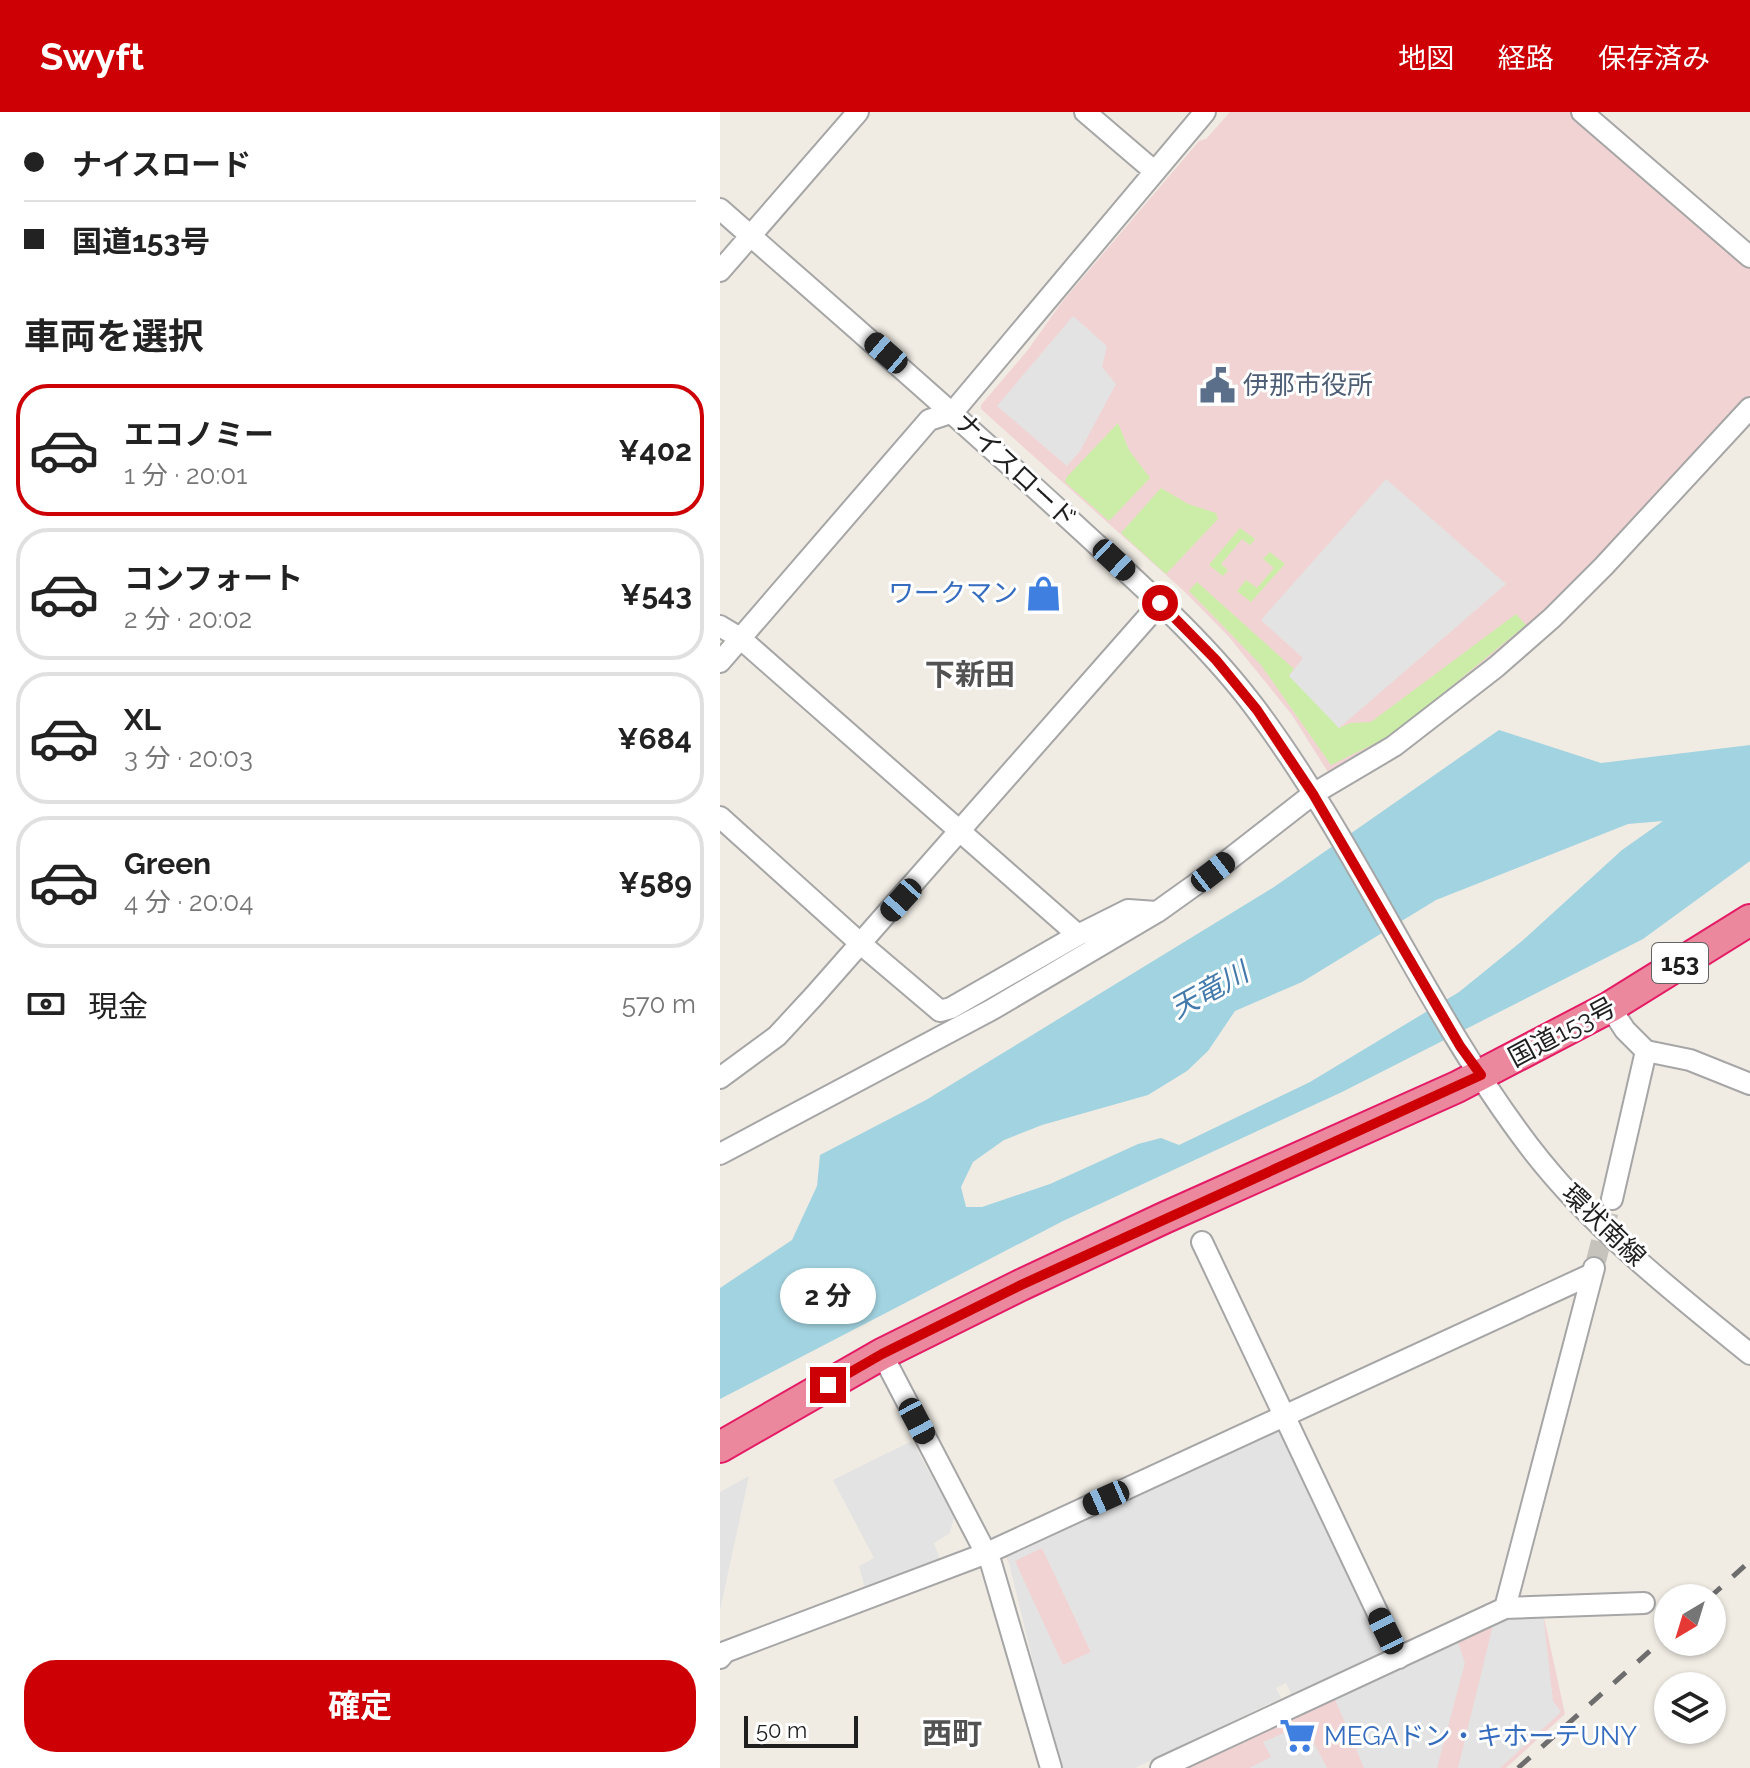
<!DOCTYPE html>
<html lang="ja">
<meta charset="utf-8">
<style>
:root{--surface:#fff;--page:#f6f6f6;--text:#222;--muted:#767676;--line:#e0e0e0;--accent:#cd0005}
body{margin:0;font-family:Raleway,"Noto Sans JP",sans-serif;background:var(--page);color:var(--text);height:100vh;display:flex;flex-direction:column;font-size:30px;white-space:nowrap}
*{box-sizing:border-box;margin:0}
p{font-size:26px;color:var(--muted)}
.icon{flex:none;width:44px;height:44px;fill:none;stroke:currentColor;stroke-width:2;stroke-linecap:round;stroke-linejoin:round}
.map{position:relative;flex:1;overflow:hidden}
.side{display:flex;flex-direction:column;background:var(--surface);width:720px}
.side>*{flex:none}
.hud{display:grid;align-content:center;height:176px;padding:0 24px;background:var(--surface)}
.needle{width:52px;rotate:218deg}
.buttons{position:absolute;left:934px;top:1472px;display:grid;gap:16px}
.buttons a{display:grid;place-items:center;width:72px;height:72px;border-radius:50%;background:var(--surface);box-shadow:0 2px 6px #0004;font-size:40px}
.scale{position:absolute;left:24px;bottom:20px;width:114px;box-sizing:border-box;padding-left:8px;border:4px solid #1f1f1f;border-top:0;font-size:22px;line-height:28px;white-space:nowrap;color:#1f1f1f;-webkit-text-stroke:6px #fff;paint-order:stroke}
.end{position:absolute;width:36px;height:36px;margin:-18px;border:10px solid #cd0005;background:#fff;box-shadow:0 0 0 4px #fff}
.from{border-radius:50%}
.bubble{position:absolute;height:56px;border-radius:28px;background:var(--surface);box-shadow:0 2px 6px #0004;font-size:26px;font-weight:700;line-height:56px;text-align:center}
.car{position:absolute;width:24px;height:48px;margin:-24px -12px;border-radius:10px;box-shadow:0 0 6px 2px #0007;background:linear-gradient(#222 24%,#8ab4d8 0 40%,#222 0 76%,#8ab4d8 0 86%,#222 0)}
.hud b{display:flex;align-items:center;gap:28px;height:76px;font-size:30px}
.hud b+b{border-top:2px solid var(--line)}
.hud i{width:20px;height:20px;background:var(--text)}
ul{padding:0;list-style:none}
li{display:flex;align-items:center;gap:24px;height:132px;margin:0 16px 12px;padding:0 8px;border:4px solid var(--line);border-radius:32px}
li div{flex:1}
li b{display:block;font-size:30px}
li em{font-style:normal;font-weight:700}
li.on{border-color:var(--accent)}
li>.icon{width:72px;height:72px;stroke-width:1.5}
h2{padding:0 24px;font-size:36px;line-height:96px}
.pay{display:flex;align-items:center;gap:20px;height:88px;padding:0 24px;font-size:30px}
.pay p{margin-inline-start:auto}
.action{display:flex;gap:16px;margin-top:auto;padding:16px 24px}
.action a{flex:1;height:92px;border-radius:32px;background:var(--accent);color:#fff;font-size:32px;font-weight:700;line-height:92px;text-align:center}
header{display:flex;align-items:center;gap:48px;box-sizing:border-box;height:112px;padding:0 40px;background:var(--accent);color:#fff}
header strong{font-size:38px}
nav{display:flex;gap:44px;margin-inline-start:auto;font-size:28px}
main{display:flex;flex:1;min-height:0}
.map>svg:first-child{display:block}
.commercial{fill:#f2d3d3}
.grass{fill:#cbeda8}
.parking{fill:#e3e3e3;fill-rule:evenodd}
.water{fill:#a2d3e0;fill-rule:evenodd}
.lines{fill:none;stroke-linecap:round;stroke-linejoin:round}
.minor-tunnel{stroke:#c6c3bd;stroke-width:20;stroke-dasharray:20 10;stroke-linecap:butt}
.minor-casing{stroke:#a6a6a6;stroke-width:24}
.highway-casing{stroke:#e41b65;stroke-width:34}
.minor{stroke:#fff;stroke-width:20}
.highway{stroke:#eb889d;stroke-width:30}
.rail{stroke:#6d6d6d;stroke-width:5;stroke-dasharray:16 16;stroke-linecap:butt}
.route{stroke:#cd0005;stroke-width:10}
.labels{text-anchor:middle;stroke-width:6;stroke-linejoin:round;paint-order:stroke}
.shield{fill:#fff;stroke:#626262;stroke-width:2}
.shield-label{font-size:24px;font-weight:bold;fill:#1f1f1f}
.service-label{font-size:26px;fill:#4e5e75;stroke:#fff;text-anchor:start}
.street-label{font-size:26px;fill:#1f1f1f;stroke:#fff}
.shop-label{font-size:26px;fill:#366cbe;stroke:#fff;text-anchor:end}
.water-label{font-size:28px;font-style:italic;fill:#437aab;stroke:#fff}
.quarter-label{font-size:30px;font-weight:bold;fill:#525252;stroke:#fff}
</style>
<header>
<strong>Swyft</strong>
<nav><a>地図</a><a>経路</a><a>保存済み</a></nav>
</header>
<main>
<section class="side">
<div class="hud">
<b><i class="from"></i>ナイスロード</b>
<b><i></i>国道153号</b>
</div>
<h2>車両を選択</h2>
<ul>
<li class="on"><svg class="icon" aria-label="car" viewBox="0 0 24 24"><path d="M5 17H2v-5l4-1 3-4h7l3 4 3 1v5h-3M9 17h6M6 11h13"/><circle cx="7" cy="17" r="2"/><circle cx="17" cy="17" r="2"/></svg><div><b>エコノミー</b><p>1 分 · 20:01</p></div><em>¥402</em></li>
<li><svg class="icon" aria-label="car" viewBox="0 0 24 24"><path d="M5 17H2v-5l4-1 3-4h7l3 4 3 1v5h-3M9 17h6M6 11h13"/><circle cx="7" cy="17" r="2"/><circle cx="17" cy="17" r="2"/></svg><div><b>コンフォート</b><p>2 分 · 20:02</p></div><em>¥543</em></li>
<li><svg class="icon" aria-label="car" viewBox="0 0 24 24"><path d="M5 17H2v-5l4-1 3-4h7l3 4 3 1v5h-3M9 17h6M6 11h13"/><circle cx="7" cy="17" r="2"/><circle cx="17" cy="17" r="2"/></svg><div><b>XL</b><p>3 分 · 20:03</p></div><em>¥684</em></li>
<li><svg class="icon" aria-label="car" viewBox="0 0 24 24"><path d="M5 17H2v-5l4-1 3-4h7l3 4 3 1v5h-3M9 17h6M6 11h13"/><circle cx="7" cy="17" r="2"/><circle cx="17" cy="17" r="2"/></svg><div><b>Green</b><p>4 分 · 20:04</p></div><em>¥589</em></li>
</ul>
<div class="pay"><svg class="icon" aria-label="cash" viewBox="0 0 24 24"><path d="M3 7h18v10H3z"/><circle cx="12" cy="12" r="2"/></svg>現金<p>570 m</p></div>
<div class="action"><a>確定</a></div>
</section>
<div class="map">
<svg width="1030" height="1656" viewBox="0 0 1030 1656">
<rect width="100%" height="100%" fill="#f0ece4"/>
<path class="commercial" d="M510,0H851L1030,155V285L811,516L671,629L611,665L572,603L509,525L465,480L261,297V293L307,239L342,190L479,29L486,27Z
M317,1424L371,1540L342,1554L283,1439Z
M790,1501H823L845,1602L786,1656H466Z"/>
<path class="grass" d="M398,311L409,338L430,366L389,409L345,370L346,366Z
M441,376L468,392L496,401L498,407L446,462L401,421Z
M520,416L535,427L530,433L522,427L501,452L508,458L503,464L489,453Z
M550,440L565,452L531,490L517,479L526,468L537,476L554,456L543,447Z
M477,470L574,557L569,563L619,616L631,611L651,610L796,502L806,513L672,623L611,653L541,553L469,479Z"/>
<path class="parking" d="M353,204L387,234L382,255L396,272L360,339L347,354L277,294Z
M666,367L786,472L619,616L569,564L583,546L541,508Z
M562,1311L668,1538L571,1582L566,1571L556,1576L561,1586L415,1656H339L288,1447L283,1439ZM322,1436L371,1540L343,1553L295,1449Z
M192,1329L234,1405L230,1421L214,1431L221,1450L146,1480L139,1454L154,1446L113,1368Z
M29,1364L0,1498V1380Z
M790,1501H823L833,1589L841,1600L780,1656H738L774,1509Z
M737,1527L745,1551L717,1656H644L614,1585Z
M584,1612L607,1656H529L551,1645L543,1630Z"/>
<path class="water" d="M779,618L881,651L1030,633V749L923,827L622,980L343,1109L0,1287V1176L72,1128L97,1074L100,1043L206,988L554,775ZM943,709L902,738L802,829L739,880L590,970L459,1033L441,1026L418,1032L330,1072L262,1095H246L241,1075L253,1050L284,1028L322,1013L428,983L467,959L488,939L515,899L582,870L716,788L908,712Z"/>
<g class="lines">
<path class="minor-tunnel" d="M876,1149L892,1087"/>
<defs>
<path id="minor" d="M365,0L434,59
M862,0L1030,145
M0,97C117,200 235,302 350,408C415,468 483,526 536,597C639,735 705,897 809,1034C871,1115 951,1178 1030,1242
M0,159L138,0
M0,514L20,526L358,823L408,798L437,800
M0,550L209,308L233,300L485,0
M0,705L141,832L220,899L231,896L358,823
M890,895L905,918L926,939L892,1087
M926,939L970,948L1030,972
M0,966L57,924L94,884L440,491
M0,1042L271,898L437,800L493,760L593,682L674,634L776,555L832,506L884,454L1030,296
M482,1130L679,1546
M162,1242L271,1451L331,1656
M785,1496L874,1156
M0,1546L5,1540L267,1441L872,1162
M441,1656L785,1496L924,1491"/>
<path id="highway" d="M0,1335L162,1242L301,1173L444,1106L737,975L890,895L1030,808"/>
</defs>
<use href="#minor" class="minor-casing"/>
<use href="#highway" class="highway-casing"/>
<use href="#minor" class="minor"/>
<use href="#highway" class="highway"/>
<path class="rail" d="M989,1486L1030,1449
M798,1656L948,1523"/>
</g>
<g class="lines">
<path class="route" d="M108,1273L162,1242L301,1173L761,963L740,934L593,682L537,598L496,548L440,491"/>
</g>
<defs>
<symbol id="civic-bare" viewBox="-9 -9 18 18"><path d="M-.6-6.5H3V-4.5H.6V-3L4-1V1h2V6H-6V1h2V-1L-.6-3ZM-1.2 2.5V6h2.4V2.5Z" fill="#5c6f8a" stroke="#fff" stroke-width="2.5" paint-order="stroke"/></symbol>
<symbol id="shop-bare" viewBox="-9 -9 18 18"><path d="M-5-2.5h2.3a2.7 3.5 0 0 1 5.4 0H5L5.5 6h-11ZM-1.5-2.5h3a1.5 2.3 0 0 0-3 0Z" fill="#3f7fe0" stroke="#fff" stroke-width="2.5" paint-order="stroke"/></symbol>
<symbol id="supermarket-bare" viewBox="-9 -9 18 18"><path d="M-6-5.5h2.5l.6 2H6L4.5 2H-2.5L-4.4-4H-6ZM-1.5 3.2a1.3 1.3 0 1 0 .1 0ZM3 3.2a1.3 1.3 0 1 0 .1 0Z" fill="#3f7fe0" stroke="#fff" stroke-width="2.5" paint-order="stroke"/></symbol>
</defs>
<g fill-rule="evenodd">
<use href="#civic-bare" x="472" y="248" width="51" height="51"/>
<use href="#shop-bare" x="298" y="456" width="51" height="51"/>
<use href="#supermarket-bare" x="552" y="1598" width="51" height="51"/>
</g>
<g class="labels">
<rect class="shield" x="932" y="831" width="56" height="40" rx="6"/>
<g class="shield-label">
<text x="960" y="859">153</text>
</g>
<g class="service-label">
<text x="523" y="282">伊那市役所</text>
</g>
<g class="street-label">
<text transform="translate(296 358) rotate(43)" y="9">ナイスロード</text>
<text transform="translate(842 920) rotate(-28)" y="9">国道153号</text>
<text transform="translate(884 1113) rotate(44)" y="9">環状南線</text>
</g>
<g class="shop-label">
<text x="298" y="490">ワークマン</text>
<text x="604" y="1633" text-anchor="start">MEGAドン・キホーテUNY</text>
</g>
<g class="water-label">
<text transform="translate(489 878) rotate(-29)" y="10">天竜川</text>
</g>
<g class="quarter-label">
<text x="250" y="573">下新田</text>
<text x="232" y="1632">西町</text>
</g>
</g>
</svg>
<div class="buttons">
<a><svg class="needle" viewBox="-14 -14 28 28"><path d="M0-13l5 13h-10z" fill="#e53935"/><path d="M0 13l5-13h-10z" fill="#767676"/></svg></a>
<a><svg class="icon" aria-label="layers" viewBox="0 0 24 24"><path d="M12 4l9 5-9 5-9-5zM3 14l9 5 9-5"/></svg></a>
</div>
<div class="scale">50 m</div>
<i class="end from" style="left:440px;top:491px"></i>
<i class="end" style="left:108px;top:1273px"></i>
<div class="bubble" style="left:60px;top:1156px;width:96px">2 分</div>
<i class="car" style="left:166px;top:241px;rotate:311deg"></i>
<i class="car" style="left:394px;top:448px;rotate:133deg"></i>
<i class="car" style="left:493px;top:760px;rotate:52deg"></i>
<i class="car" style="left:181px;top:788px;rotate:222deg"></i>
<i class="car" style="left:197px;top:1309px;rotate:152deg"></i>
<i class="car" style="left:386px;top:1386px;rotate:246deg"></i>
<i class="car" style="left:666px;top:1519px;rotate:334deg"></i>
</div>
</main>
